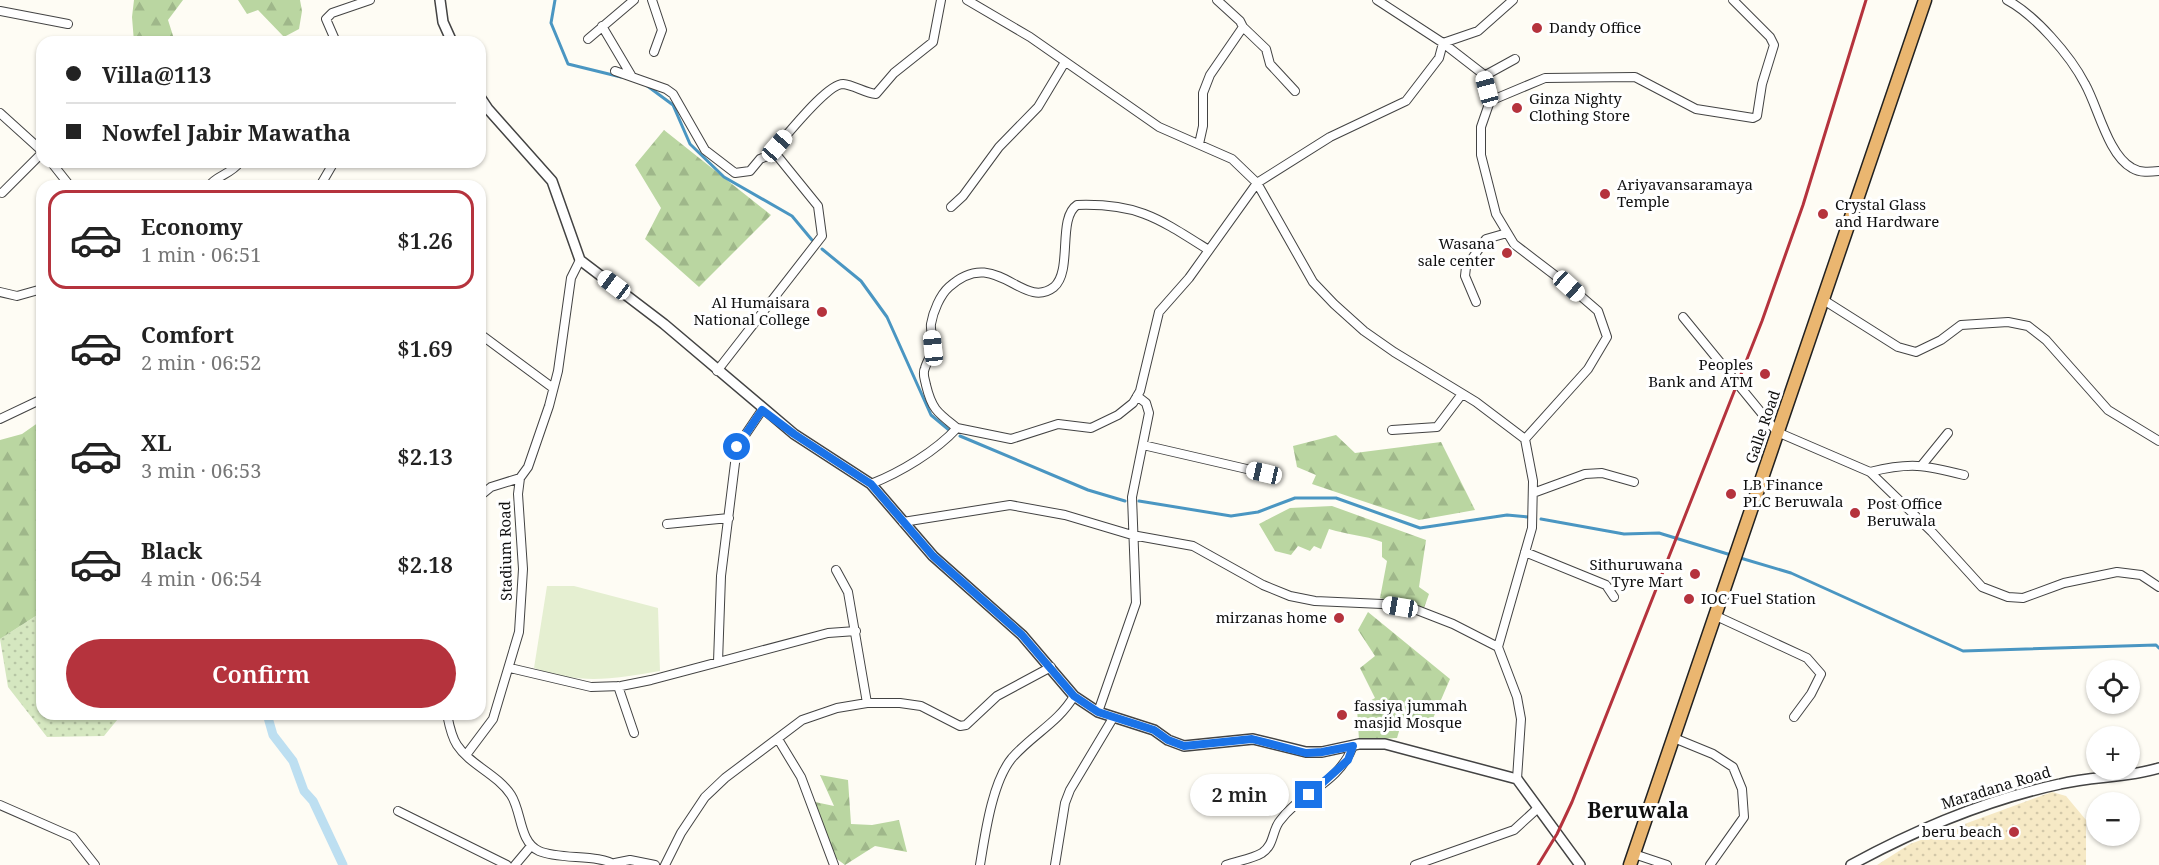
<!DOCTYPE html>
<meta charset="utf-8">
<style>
:root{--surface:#fff;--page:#f2f2f2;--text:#222;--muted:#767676;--line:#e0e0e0;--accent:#b5333d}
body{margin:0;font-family:"Noto Serif",serif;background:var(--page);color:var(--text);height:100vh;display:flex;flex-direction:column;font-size:22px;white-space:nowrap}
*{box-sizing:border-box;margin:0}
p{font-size:20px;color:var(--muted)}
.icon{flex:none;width:33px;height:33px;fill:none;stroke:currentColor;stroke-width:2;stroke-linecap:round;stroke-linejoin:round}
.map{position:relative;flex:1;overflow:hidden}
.sheet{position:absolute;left:36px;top:180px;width:450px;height:540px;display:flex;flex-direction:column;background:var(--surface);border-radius:18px;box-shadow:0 2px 4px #0004}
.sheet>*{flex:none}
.guide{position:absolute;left:36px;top:36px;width:450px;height:132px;border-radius:18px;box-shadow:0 2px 4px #0004;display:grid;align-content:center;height:132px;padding:0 30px;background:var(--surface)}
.buttons{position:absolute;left:2086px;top:660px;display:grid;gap:12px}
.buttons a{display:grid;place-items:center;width:54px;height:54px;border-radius:50%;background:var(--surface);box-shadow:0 2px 4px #0004;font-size:30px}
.end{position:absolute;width:27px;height:27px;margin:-14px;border:8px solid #1a73e8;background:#fff;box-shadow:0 0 0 3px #fff}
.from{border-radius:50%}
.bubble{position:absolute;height:42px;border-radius:21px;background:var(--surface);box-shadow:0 2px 4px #0004;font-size:20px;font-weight:600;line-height:42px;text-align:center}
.car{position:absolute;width:18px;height:36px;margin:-18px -9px;border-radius:8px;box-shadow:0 0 4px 2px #0007;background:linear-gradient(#fff 24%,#345 0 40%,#fff 0 76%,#345 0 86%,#fff 0)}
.guide b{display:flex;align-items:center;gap:21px;height:57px;font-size:22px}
.guide b+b{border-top:2px solid var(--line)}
.guide i{width:15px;height:15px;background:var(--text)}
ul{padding:10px 0 0;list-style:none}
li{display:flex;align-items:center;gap:18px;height:99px;margin:0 12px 9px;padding:0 18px;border:3px solid transparent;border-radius:18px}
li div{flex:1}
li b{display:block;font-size:22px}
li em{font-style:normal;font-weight:600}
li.current{border-color:var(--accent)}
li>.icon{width:54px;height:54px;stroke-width:1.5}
.primary-button{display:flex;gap:12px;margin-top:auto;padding:12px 30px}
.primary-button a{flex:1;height:69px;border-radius:36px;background:var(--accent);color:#fff;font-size:24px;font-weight:600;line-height:69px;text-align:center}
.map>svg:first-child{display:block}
.grass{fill:url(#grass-dots)}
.forest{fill:url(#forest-firs)}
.sand{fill:url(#sand-dots)}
.pitch{fill:#e5efd1}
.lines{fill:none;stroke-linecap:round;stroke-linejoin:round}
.stream{stroke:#4a96c2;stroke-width:3}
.canal{stroke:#bddff1;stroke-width:9}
.minor-casing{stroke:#434343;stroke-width:10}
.tertiary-casing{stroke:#434343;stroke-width:12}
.trunk-casing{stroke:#212121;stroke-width:15}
.minor{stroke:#fff;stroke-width:8}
.tertiary{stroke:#fff;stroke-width:9}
.trunk{stroke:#eab670;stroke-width:12}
.rail{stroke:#b5333d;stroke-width:3}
.route{stroke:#1a73e8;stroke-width:8}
.poi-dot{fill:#b5333d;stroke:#fff;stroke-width:2}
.labels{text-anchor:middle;stroke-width:6;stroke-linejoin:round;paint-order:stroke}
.poi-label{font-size:15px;fill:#101010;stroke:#fff;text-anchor:start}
.street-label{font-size:15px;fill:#101010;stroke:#fff}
.district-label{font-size:21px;font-weight:bold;fill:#101010;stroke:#fff}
</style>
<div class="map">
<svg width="2159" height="865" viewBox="0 0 2159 865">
<defs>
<pattern id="grass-dots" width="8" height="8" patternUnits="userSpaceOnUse" patternTransform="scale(1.5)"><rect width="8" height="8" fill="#d5e7c0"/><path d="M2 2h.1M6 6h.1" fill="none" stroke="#b6c5a4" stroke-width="1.8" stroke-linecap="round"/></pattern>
<pattern id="forest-firs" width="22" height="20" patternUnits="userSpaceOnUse" patternTransform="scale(1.5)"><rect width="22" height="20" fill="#bad6a1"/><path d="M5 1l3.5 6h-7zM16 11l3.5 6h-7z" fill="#9fb78a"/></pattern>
<pattern id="sand-dots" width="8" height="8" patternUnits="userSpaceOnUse" patternTransform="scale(1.5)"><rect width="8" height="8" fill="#f6e9c5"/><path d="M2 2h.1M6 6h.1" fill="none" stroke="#d2c7a8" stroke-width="1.8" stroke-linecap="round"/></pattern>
</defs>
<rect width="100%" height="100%" fill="#fefcf4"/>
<path class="grass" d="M42,612V714H122L104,736L47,737L8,687L0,639Z"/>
<path class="forest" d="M134,0H183L168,20L175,42H134L132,17Z
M238,0H300L302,11L299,29L284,37L258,10L247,14Z
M664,130L771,215L699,287L645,239L661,208L635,165Z
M42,420V612L0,639V440L22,434Z
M1336,435L1355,453L1441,442L1475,510L1419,520L1312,484L1316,475L1297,467L1293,446Z
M1332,506L1426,540L1419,587L1429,594L1424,608L1380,598L1387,561L1382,557V542C1364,535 1348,535 1329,529L1321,549L1314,546L1310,551L1298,546L1291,555L1275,551L1259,524L1290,508Z
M1368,612L1450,679L1431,723L1403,718L1397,738L1359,740L1357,708L1375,698L1360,668L1375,656L1358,630Z
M820,775L848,780L851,824L872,825L899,820L907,852L875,846L845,865L833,856L815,802L834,806Z"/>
<path class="sand" d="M2052,792L2066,796L2086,820V865H1877L1910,844Z"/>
<path class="pitch" d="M547,586H574L658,608L660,671C614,679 580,685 534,668Z"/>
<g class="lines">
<path class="stream" d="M555,0L551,23L568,64L621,77
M646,85L673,105L690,144L724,177L792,216L812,240
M822,249L861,281L887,317L931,415L949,430
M960,436L1088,490L1125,501
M1139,501L1231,516L1258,512L1295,498H1336L1420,528L1507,515L1528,517
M1541,519L1624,534L1659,533L1731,555
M1737,557L1791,573L1963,651L2156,645L2159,648"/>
<path class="canal" d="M267,714L273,735L293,761L304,791L313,801L343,865"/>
<defs>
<path id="minor" d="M652,0L662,30L654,52
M967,0L1030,37L1159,127L1232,159L1257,183L1313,282L1334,304L1364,331L1394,352L1476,402L1525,439L1533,481L1532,528L1498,647L1517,697L1521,719L1517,779
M1377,0L1443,43L1483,74L1490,101L1481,127V155L1496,214L1514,244L1569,286L1598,311L1607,337L1588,369L1525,439
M2007,0C2035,15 2070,55 2085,84C2098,107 2108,155 2132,168C2140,173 2150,172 2159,171
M0,11L68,24
M602,26L631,75
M1243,27L1266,49L1270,64L1295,91
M588,39L634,0
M336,42L326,19L332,13L370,0
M615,71L666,89L673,94L705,150L735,173L750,171L760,159L775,153L777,146C789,133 827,84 843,84C854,85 865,93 876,94L894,73L933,42L941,0
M1484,76L1515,59
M1490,101L1545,78L1635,77L1696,109L1753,118L1757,116L1762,84L1774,45L1770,37L1733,0
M0,113L42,151
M1199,144L1203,126V93L1210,75L1243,27L1240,21L1217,0
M51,162L70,186
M209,186C217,175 230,175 240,162
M320,186L334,162
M2,193L42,153
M951,207L963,196L999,147L1038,107L1065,62
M0,292L17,296L42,289
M1822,299L1898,347L1916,352L1941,340L1961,325L2008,322L2028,326L2046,340L2108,410L2159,441
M1476,302L1465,276L1466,267L1486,239L1507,233
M1683,317L1777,432L1870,472L1932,532L1982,587L2008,597L2023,598L2064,583L2117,572L2141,575L2159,587
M480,334L553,388
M717,371L822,236L818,206L775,153
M0,419L42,399
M957,428C938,413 932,410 926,385C925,379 922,374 925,368C927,361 933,353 933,346C934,339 930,331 931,324C933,312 940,295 949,287C996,244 1022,312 1054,287C1073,271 1057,218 1077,205C1137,203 1158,218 1207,249
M1392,430L1437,427L1462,394
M1143,445L1264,473
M1922,465L1948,433
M1870,472C1911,462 1924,465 1964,475
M871,484C901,472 936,451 957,428L1011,439L1058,424L1091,428L1118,415L1133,403L1140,391L1159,312L1189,278L1257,183L1330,137L1406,101L1439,58L1443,43L1478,31L1513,0
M1533,493L1585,474L1602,473L1634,482
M480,496L491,487L520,478L528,467L549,406L558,371L571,278L580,260
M903,522L1010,505L1065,515L1132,535L1193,546L1263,585L1290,596L1315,601L1382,604L1417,610L1453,624L1498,647
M667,524L729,518
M1525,552L1606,585L1614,597
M836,570L848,592L867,703
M1714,615L1807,658L1821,674L1811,694L1794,717
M718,662L721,576L737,447L762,410
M510,668L591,687L621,686L651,680L828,633L856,631
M618,686L634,733
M1098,712L1136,603L1132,497L1149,413L1146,403L1137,396
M447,714C449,724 451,736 457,745C470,765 497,774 511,795C522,812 519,842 539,851C559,860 600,854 615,865
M1674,738L1713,754L1733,767L1742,789L1744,817L1710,865
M778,739L801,777L834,865
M466,755L493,719L519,632L523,569L518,494L520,478
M0,805L73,837L95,865
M398,811L507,865
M1634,854L1667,865
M615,863L630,860L655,865
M515,865L531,846
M665,865L681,833L705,797L725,778L802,720L837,708L867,703H900L921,706L960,726L966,725L997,696L1051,667
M980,865C985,835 992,782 1012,758C1033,734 1058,723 1074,696
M1055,865L1065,803L1070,790L1113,718
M1226,865C1237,861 1252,859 1262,853C1274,845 1272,832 1279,822C1300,792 1338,785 1353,746
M1415,865L1514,830L1538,808"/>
<path id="tertiary" d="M440,0L443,22L452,42
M480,97L488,109L552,181L580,260L664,324L794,434L871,484L933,556L1022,635L1074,696L1098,712L1154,730L1168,740L1184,746L1253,739L1306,752H1322L1359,744H1385L1517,779L1580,865
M1851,865C1917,829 1986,800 2060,784C2093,776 2127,778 2159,768"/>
<path id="trunk" d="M1630,865L1925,0"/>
</defs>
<use href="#minor" class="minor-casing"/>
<use href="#tertiary" class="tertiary-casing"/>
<use href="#trunk" class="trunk-casing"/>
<use href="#minor" class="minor"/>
<use href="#tertiary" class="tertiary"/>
<use href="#trunk" class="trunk"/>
<path class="rail" d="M1538,865L1557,834L1572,802L1762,321L1803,205L1866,0"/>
</g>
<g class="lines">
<path class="route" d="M737,447L762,410L794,434L871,484L933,556L1022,635L1074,696L1098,712L1154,730L1168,740L1184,746L1252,739L1306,753L1322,752L1353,746L1348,760L1309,795"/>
</g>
<g class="poi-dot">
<circle cx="1537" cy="28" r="6"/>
<circle cx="1517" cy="108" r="6"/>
<circle cx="1605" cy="194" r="6"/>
<circle cx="1823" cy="214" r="6"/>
<circle cx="1507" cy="253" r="6"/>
<circle cx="822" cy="312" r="6"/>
<circle cx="1765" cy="374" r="6"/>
<circle cx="1731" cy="494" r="6"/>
<circle cx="1855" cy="513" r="6"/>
<circle cx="1695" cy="574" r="6"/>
<circle cx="1689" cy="599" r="6"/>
<circle cx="1339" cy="618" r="6"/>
<circle cx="1342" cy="715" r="6"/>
<circle cx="2014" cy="832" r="6"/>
</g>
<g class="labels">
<g class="poi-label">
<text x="1549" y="33">Dandy Office</text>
<text x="1529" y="104">Ginza Nighty<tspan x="1529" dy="17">Clothing Store</tspan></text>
<text x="1617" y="190">Ariyavansaramaya<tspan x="1617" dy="17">Temple</tspan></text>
<text x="1835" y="210">Crystal Glass<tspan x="1835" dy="17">and Hardware</tspan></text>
<text x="1495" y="249" text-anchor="end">Wasana<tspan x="1495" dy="17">sale center</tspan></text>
<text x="810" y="308" text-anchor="end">Al Humaisara<tspan x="810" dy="17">National College</tspan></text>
<text x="1753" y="370" text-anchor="end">Peoples<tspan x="1753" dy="17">Bank and ATM</tspan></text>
<text x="1743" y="490">LB Finance<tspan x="1743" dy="17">PLC Beruwala</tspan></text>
<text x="1867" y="509">Post Office<tspan x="1867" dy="17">Beruwala</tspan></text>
<text x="1683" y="570" text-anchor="end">Sithuruwana<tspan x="1683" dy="17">Tyre Mart</tspan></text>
<text x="1701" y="604">IOC Fuel Station</text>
<text x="1327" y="623" text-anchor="end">mirzanas home</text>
<text x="1354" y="711">fassiya jummah<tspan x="1354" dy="17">masjid Mosque</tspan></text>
<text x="2002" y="837" text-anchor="end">beru beach</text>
</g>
<g class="street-label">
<text transform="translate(1763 427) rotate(-71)" y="5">Galle Road</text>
<text transform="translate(506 551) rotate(-91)" y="5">Stadium Road</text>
<text transform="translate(1996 788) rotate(-17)" y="5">Maradana Road</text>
</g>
<g class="district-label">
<text x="1638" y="818">Beruwala</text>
</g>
</g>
</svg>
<div class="buttons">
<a><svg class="icon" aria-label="locate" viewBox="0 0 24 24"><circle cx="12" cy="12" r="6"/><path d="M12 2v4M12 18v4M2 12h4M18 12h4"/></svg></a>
<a>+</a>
<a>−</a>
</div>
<i class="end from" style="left:737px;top:447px"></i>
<i class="end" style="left:1309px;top:795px"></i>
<div class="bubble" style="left:1190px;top:774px;width:99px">2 min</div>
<i class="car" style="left:1487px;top:89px;rotate:345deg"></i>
<i class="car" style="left:777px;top:146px;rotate:41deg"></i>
<i class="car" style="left:614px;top:285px;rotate:307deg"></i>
<i class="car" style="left:1569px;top:286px;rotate:132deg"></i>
<i class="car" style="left:933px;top:348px;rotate:354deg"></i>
<i class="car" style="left:1264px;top:473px;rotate:283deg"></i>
<i class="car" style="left:1400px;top:607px;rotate:280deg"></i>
<div class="guide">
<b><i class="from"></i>Villa@113</b>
<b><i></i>Nowfel Jabir Mawatha</b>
</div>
<section class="sheet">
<ul>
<li class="current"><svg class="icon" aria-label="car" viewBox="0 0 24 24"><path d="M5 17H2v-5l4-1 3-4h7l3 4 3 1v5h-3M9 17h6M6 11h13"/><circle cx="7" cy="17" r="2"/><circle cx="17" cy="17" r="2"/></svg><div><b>Economy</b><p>1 min · 06:51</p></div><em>$1.26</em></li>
<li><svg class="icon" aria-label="car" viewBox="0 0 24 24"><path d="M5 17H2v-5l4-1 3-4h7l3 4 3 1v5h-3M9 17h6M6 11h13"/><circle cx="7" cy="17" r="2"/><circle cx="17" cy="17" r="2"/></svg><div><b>Comfort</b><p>2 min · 06:52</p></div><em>$1.69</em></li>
<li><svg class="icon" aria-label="car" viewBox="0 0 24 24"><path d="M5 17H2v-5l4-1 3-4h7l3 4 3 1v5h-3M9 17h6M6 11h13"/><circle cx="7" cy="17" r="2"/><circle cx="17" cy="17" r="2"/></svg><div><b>XL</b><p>3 min · 06:53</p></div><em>$2.13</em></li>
<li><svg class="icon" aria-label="car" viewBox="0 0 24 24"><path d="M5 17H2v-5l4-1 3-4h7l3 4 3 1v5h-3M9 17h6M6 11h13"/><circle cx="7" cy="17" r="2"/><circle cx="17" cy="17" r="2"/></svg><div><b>Black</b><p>4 min · 06:54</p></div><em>$2.18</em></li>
</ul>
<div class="primary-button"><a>Confirm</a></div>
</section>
</div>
